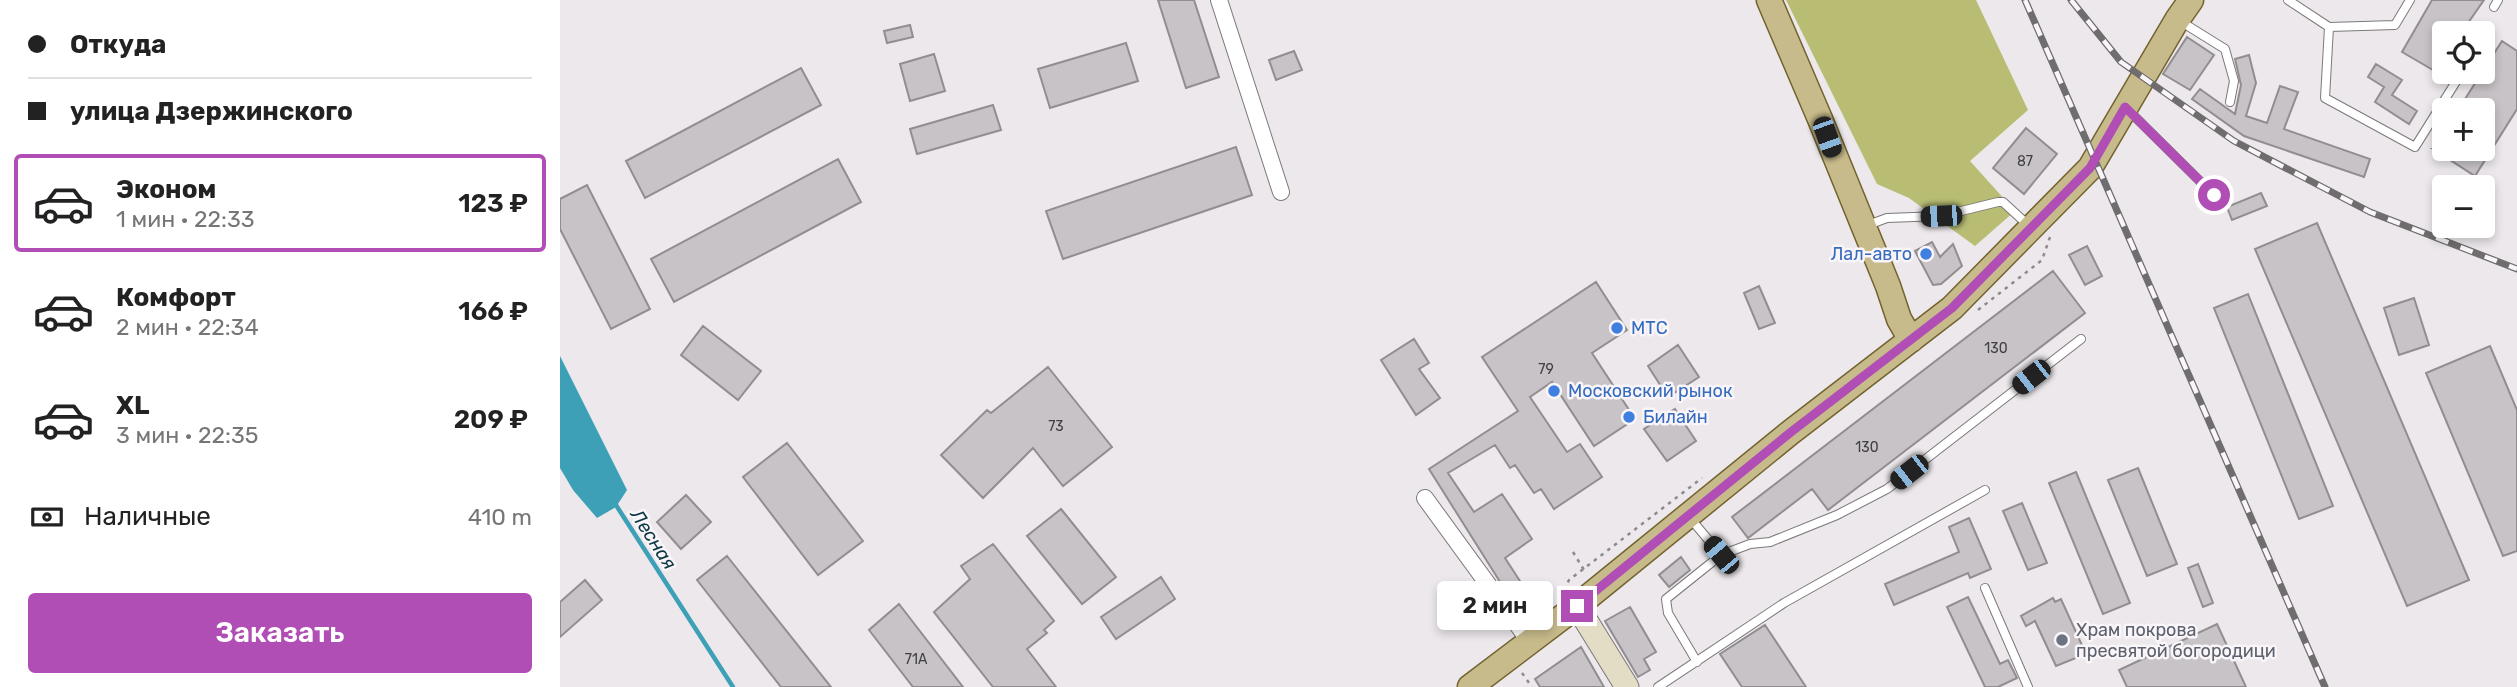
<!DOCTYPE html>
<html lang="ru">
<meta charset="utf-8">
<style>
:root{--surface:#fff;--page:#f2f2f2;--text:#222;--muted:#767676;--line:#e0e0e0;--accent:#b14eb5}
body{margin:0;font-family:Rubik,sans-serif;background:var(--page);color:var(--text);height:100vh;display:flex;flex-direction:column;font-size:26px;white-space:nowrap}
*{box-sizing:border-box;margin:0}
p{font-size:23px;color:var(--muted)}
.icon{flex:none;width:38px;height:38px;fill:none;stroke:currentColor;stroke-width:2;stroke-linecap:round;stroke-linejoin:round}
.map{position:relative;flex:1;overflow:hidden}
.panel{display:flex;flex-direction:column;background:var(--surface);width:560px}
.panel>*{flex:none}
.top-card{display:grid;align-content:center;height:154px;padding:0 28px;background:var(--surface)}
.fabs{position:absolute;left:1872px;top:21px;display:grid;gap:14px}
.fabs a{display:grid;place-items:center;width:63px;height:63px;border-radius:7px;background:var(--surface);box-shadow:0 4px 10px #0003;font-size:35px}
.end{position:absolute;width:32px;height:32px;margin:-16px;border:9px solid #b14eb5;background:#fff;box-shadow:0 0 0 4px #fff}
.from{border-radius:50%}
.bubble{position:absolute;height:49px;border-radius:7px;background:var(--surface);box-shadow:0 4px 10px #0003;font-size:23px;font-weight:600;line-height:49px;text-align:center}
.car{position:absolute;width:21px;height:42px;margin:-21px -10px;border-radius:9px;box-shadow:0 0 5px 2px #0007;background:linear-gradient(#222 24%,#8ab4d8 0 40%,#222 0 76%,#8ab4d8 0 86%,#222 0)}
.top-card b{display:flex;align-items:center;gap:24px;height:66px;font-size:26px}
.top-card b+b{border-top:2px solid var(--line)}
.top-card i{width:18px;height:18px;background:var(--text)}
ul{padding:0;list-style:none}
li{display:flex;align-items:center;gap:21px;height:98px;margin:0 14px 10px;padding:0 14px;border:4px solid transparent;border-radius:7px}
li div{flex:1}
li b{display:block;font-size:26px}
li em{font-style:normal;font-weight:600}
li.selected{border-color:var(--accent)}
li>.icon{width:63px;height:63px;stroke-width:1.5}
.pay{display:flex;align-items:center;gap:18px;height:77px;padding:0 28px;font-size:26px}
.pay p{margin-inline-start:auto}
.button{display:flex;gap:14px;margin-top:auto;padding:14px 28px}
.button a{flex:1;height:80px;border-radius:7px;background:var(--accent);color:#fff;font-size:28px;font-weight:600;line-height:80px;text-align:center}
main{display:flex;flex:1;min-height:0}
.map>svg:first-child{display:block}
.forest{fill:#b8bd73}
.water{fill:#3da0b7}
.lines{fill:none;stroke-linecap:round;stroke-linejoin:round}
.stream{stroke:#3da0b7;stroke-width:4.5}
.building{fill:#c7c3c6;stroke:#918d91;stroke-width:2}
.service-casing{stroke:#7c787b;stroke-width:10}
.minor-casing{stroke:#7c787b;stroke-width:18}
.secondary-casing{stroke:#7c787b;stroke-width:25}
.primary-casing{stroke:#72632f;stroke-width:27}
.path{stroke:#8e8b8d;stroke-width:2.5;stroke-dasharray:3.5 5;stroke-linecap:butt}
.service{stroke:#fff;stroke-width:8}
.minor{stroke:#fff;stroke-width:16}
.secondary{stroke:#e4ddc5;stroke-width:23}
.primary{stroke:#c8bb8b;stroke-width:24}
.rail-casing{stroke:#6f6d6e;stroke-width:7}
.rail{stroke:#f9f5f9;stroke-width:4.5;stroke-dasharray:13;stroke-linecap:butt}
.route{stroke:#b14eb5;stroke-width:9}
.shop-dot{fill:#3f7fe0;stroke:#f9f5f9;stroke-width:2.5}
.worship-dot{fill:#6b7280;stroke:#f9f5f9;stroke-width:2.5}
.labels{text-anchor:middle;stroke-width:5;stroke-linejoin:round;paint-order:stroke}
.number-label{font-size:14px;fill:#424041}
.shop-label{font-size:18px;fill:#366cbe;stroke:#f9f5f9;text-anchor:start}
.worship-label{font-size:18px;fill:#5b616d;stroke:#f9f5f9;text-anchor:start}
.water-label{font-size:19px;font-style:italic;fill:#0c3a44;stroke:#f9f5f9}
</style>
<main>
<section class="panel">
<div class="top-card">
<b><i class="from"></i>Откуда</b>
<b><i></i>улица Дзержинского</b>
</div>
<ul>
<li class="selected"><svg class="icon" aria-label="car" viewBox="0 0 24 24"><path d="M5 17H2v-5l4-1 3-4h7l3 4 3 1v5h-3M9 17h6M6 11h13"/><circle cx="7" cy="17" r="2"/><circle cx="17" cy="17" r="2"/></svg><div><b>Эконом</b><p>1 мин · 22:33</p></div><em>123 ₽</em></li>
<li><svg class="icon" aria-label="car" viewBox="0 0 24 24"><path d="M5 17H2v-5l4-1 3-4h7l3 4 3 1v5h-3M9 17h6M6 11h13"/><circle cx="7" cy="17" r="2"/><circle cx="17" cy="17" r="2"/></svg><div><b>Комфорт</b><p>2 мин · 22:34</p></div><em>166 ₽</em></li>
<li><svg class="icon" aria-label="car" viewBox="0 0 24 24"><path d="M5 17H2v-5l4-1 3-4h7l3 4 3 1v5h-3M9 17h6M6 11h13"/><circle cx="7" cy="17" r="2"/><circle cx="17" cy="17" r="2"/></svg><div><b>XL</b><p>3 мин · 22:35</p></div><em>209 ₽</em></li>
</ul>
<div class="pay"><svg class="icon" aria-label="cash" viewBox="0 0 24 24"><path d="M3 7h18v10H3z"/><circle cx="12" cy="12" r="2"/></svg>Наличные<p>410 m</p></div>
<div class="button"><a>Заказать</a></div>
</section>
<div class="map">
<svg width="1957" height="687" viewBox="0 0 1957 687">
<rect width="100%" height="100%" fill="#ece8eb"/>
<path class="forest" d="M1226,0H1416L1468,110L1410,161L1455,211L1415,246L1349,198L1317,184Z"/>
<path class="water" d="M0,356L67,490L56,507L37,518L13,490L0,468Z"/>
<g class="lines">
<path class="stream" d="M54,502L173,687"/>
</g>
<path class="building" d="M598,0H634L659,77L626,88Z
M1872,0H1924L1901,33H1885V61L1878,73L1842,52Z
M350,25L353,37L327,43L324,31Z
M1627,37L1654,55L1630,90L1603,74Z
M1942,41L1957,51V109L1915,176L1873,149H1923V110H1898Z
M566,43L578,81L490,108L478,69Z
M734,51L742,70L716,80L709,60Z
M374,54L385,91L350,101L340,64Z
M1689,55L1696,83L1686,116L1707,123L1720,86L1738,92L1724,129L1810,159L1804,177L1684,136L1632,99L1640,89L1675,114L1681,85L1675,59Z
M1816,64L1842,80L1832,95L1857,111L1849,124L1815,102L1824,87L1808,77Z
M241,68L261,105L85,198L66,161Z
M433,105L441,130L357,154L350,129Z
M1466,128L1497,154L1464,194L1433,168Z
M676,147L692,195L503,259L486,211Z
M278,159L301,202L114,302L91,259Z
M27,185L90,309L51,329L0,229V199Z
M1701,193L1707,206L1672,220L1667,207Z
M1757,223L1909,580L1847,606L1695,249Z
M1372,242L1380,257L1393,244L1402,266L1381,284L1373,285L1355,251Z
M1527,246L1542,276L1525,285L1509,255Z
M1493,271L1525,313L1268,510L1252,489L1188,538L1172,517Z
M1036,282L1067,330L1032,353L1075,419L1034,446L992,382L970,397L1007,452L1020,444L1042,477L994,509L981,489L974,493L955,465L950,468L935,445L888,473L914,512L942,494L972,539L945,558L960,581L947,593L869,469L958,411L922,357Z
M1199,286L1215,323L1199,329L1184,293Z
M1688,294L1773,506L1739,519L1654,308Z
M1854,298L1869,345L1839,355L1824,308Z
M143,326L201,371L178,400L121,355Z
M854,339L869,363L859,369L880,398L856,415L821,360Z
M1118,345L1139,377L1108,397L1088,366Z
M1930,346L1957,410V551L1943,556L1866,373Z
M488,367L552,447L503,486L473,448L423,498L381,455L427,410L431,413Z
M1115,409L1136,441L1107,461L1084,429Z
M227,443L303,541L258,575L183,477Z
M1578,468L1617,564L1587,576L1548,480Z
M1516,472L1570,603L1543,614L1489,483Z
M126,495L151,522L121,549L97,522Z
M1462,503L1487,563L1468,570L1443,511Z
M501,509L556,577L522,604L467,536Z
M1409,518L1431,569L1410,578L1408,573L1334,605L1325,584L1399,552L1389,527Z
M433,544L494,621L484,630L487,633L467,649L496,687H433L374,612L410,579L401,566Z
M167,556L271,687H221L137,580Z
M1121,557L1130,570L1109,587L1099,575Z
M1638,564L1653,603L1643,607L1628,568Z
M601,577L615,599L556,639L541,617Z
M25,580L42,600L0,637V602Z
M1408,597L1440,664L1448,660L1457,678L1438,687H1425L1387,607Z
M1493,598L1495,602L1501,599L1526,654L1496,666L1475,621L1466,626L1461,616Z
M339,604L403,687H353L309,630Z
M1070,607L1096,652L1084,659L1090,670L1078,677L1045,621Z
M1657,624L1686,687H1567L1559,670Z
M1205,625L1246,687H1182L1160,654Z
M1021,647L1044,687H980L975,679Z"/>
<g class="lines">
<defs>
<path id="service" d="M1728,0L1769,27L1835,25L1850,0
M1934,7L1938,0
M1620,21L1665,49L1674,81L1670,102
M1769,27L1765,98L1855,147L1902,72
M1567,109L1654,195
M1308,225L1327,218L1381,216L1438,202H1443L1468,225
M1130,518L1161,555
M1425,588L1468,687
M1137,662L1108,613L1106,599L1161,555L1190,544L1210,542L1277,515L1327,489L1521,339
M1098,687L1224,603L1425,490"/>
<path id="minor" d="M659,0L721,192
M865,498L970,642"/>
<path id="secondary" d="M1017,606L1067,687"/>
<path id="primary" d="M1209,0L1260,119L1328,286L1339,319L1351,340
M910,687L1017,606L1231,432L1392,308L1530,168L1617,20L1631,0"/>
</defs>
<use href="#service" class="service-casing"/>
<use href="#minor" class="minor-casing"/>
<use href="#secondary" class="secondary-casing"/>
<use href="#primary" class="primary-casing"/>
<path class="path" d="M1418,310L1482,260L1490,237
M1013,552L1024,570
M1004,590L1009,580L1142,478
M962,673L972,687"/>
<use href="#service" class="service"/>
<use href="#minor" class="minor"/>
<use href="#secondary" class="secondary"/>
<use href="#primary" class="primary"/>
<defs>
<path id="rail" d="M1465,0L1765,687
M1511,0L1561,62L1674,141L1810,212L1957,269"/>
</defs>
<use href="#rail" class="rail-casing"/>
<use href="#rail" class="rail"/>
</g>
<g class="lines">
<path class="route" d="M1017,606L1231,432L1392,308L1530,168L1565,107L1654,195"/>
</g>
<g class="shop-dot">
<circle cx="1366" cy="254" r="7"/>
<circle cx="1057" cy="328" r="7"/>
<circle cx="994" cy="391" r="7"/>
<circle cx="1069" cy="417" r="7"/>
</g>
<circle class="worship-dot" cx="1502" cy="640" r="7"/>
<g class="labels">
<g class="number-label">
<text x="1465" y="166">87</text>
<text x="1436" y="353">130</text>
<text x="986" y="374">79</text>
<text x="496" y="431">73</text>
<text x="1307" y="452">130</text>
<text x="356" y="664">71А</text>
</g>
<g class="shop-label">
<text x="1352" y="260" text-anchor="end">Лал-авто</text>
<text x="1071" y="334">МТС</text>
<text x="1008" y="397">Московский рынок</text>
<text x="1083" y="423">Билайн</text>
</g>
<g class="worship-label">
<text x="1516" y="636">Храм покрова<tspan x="1516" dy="21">пресвятой богородици</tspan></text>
</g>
<g class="water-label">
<text transform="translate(94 539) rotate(57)" y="7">Лесная</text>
</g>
</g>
</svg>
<div class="fabs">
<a><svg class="icon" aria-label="locate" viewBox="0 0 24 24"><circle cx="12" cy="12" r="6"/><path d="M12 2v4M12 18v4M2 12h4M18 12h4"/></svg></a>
<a>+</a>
<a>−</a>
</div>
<i class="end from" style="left:1654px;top:195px"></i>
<i class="end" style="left:1017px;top:606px"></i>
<div class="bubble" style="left:877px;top:581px;width:116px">2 мин</div>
<i class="car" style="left:1267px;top:137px;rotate:160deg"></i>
<i class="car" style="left:1381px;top:216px;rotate:268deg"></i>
<i class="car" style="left:1471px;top:377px;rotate:232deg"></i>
<i class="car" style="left:1349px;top:472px;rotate:232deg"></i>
<i class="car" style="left:1161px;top:555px;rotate:320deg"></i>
</div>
</main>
